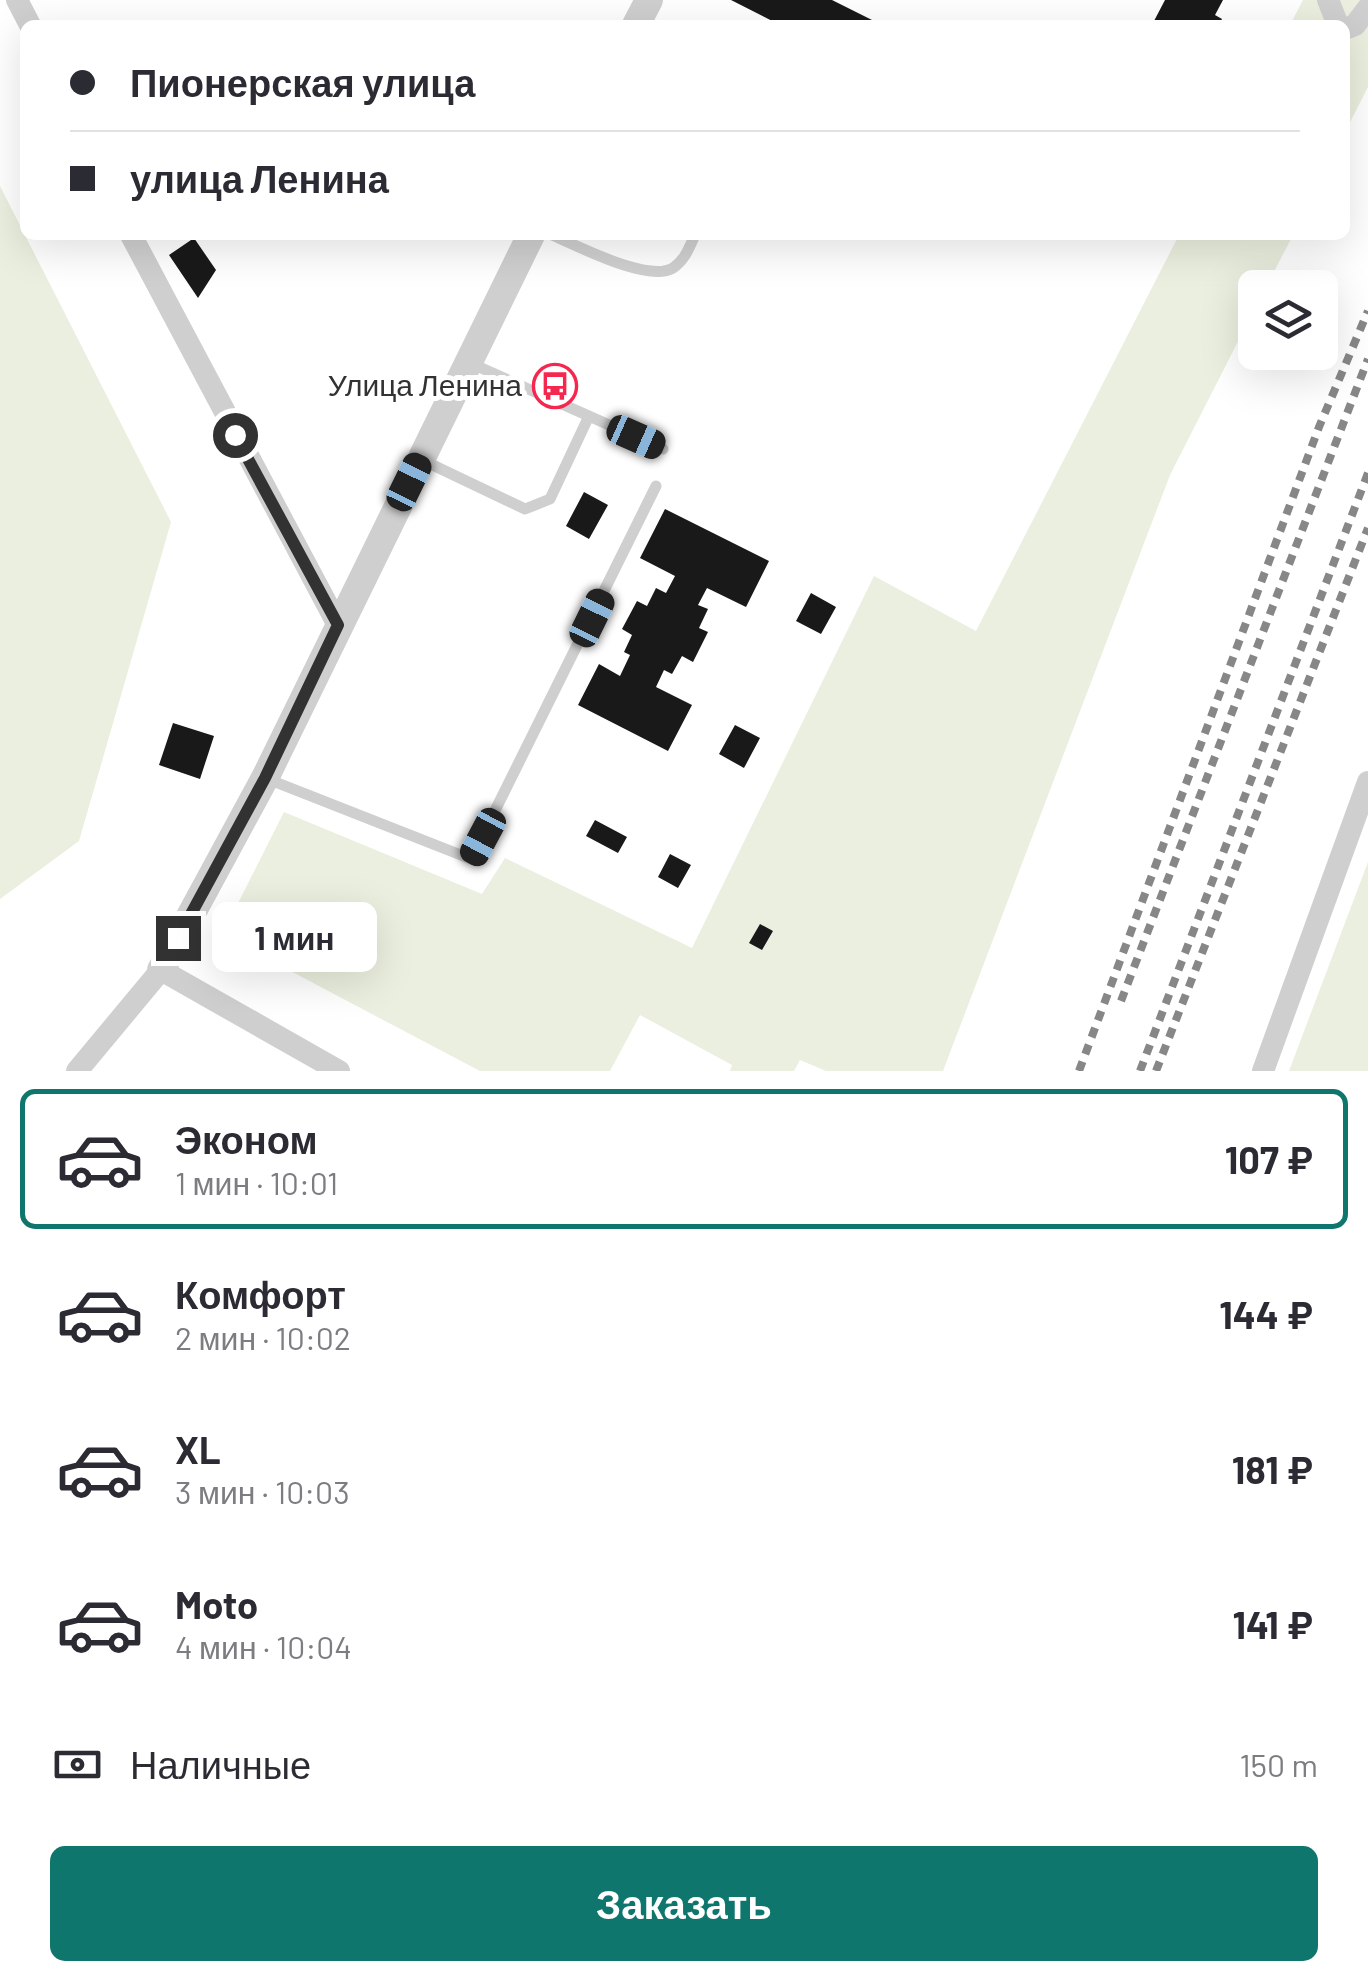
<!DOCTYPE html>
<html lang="ru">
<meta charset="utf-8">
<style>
:root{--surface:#fff;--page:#f2f2f3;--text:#2b2b33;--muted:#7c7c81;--line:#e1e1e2;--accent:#0f766e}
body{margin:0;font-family:Barlow,sans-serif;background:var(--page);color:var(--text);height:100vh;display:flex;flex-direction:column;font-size:38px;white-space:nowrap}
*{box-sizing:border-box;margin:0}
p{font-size:32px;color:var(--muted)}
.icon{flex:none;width:55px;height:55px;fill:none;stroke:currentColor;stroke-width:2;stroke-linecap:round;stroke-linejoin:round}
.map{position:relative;height:1071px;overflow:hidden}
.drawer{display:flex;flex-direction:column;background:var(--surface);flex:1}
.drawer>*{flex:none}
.guide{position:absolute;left:20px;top:20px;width:1330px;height:220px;border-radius:15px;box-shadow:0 10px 40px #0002;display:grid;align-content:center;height:220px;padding:0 50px;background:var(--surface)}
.buttons{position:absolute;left:1238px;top:270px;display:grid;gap:20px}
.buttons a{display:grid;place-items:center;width:100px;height:100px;border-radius:15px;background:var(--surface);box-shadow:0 10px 40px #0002;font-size:50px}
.end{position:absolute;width:45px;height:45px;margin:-22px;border:12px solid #323232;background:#fff;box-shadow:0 0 0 5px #fff}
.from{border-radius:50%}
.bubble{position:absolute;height:70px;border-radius:15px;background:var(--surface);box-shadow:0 10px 40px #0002;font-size:32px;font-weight:700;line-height:70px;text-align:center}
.car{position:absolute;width:30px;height:60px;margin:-30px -15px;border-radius:12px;box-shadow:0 0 8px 2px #0007;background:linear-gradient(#222 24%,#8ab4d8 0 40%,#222 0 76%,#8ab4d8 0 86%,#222 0)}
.guide b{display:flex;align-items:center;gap:35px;height:95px;font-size:38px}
.guide b+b{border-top:2px solid var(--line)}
.guide i{width:25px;height:25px;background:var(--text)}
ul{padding:18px 0 0;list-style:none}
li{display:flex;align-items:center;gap:30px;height:140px;margin:0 20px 15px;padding:0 30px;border:5px solid transparent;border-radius:15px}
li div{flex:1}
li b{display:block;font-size:38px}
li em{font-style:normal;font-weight:700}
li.active{border-color:var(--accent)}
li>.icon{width:90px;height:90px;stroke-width:1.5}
.pay{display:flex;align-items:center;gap:25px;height:110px;padding:0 50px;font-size:38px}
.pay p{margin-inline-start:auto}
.button{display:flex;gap:20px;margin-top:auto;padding:20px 50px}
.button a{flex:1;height:115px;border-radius:15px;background:var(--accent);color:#fff;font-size:40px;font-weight:700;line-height:115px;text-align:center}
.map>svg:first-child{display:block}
.green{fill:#eaefdf}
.building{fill:#191919}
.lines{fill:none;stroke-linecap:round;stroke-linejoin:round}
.service{stroke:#cfcfcf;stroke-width:11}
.minor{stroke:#cfcfcf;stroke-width:22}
.tertiary{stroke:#cfcfcf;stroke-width:28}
.rail{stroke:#878787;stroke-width:8;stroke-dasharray:10 8;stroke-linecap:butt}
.route{stroke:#323232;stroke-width:12}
.labels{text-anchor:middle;stroke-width:10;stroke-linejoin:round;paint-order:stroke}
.poi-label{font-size:30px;fill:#323232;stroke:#fff;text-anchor:end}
</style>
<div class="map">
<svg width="1368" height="1071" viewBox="0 0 1368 1071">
<rect width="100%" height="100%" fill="#fff"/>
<path class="green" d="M1303,0H1368V87L1345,132V25H1290Z
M0,186L171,522L79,841L0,899Z
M1179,235H1293L1266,287L1255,288V308L1170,475L943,1071H826L800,1060L794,1071H730L732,1065L640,1015L610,1071H480L222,935L284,812L482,894L505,858L692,948L874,576L976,631Z
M1368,862V1071H1289Z"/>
<path class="building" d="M731,0H832L882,25H780Z
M1165,0H1223L1215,15L1222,19L1219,25H1161L1154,21Z
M194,238L216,270L198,298L169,255Z
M584,492L608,505L589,539L566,526Z
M665,509L769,561L746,607L707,588L698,605L708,609L699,628L708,632L693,662L682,656L672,674L664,670L656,687L692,705L668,751L578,705L599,664L620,676L630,655L624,652L632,635L622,629L637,601L647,606L656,588L666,593L675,576L640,558Z
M811,593L836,607L821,634L796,621Z
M173,723L214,736L200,779L159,765Z
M735,725L760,738L744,768L719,754Z
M595,820L627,837L618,853L586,836Z
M670,854L691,865L678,888L658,877Z
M760,924L773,931L762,950L749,943Z"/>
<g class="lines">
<path class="service" d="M552,235C578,246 648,283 673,268C685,260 689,248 695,235
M470,363L663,449
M420,459L525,509L550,499L589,416
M265,778L471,859L656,486"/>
<path class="minor" d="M17,0L30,25
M1328,0L1338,25
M1345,29L1355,25L1368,8
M131,235L338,625
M77,1071L161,970L339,1071
M1263,1071L1368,782"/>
<path class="tertiary" d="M636,25L649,0
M161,970L265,778L531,235"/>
<path class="rail" d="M1121,1001L1368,359
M1079,1071L1319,427L1368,311
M1140,1071L1368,473
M1156,1071L1368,528"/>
</g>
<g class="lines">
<path class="route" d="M178,938L265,778L338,625L235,435"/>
</g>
<defs>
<symbol id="bus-ring" viewBox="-11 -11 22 22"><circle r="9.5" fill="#fff" stroke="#f6274f" stroke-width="1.5"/><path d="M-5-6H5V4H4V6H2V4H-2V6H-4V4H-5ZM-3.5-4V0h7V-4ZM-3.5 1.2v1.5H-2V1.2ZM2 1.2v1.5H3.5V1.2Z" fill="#f6274f"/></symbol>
</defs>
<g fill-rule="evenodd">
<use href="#bus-ring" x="530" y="361" width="50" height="50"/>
</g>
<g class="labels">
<g class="poi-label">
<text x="522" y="396">Улица Ленина</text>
</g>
</g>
</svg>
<div class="buttons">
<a><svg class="icon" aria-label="layers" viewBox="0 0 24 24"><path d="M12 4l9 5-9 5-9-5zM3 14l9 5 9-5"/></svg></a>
</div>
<i class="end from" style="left:235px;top:435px"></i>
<i class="end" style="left:178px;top:938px"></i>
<div class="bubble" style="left:212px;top:902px;width:165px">1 мин</div>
<i class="car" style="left:636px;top:437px;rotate:114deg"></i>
<i class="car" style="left:409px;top:482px;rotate:26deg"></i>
<i class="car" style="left:592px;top:618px;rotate:26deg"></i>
<i class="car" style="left:483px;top:837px;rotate:208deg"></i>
<div class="guide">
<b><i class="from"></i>Пионерская улица</b>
<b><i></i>улица Ленина</b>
</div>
</div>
<section class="drawer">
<ul>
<li class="active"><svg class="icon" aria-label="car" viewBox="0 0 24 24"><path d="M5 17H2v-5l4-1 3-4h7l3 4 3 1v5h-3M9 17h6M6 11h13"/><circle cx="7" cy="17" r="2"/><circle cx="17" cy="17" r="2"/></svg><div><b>Эконом</b><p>1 мин · 10:01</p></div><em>107 ₽</em></li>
<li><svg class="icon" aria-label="car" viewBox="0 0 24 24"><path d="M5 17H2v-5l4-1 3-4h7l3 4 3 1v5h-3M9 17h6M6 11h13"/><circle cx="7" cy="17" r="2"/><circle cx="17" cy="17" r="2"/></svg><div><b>Комфорт</b><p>2 мин · 10:02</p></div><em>144 ₽</em></li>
<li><svg class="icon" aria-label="car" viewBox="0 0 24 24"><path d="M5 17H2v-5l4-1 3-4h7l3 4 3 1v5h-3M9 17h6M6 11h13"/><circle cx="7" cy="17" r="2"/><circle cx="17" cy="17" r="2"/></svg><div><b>XL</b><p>3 мин · 10:03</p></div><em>181 ₽</em></li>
<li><svg class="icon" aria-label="car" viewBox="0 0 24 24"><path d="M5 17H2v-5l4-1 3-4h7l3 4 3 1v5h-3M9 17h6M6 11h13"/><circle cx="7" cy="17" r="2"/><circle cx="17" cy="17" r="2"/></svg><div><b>Moto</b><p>4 мин · 10:04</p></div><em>141 ₽</em></li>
</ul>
<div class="pay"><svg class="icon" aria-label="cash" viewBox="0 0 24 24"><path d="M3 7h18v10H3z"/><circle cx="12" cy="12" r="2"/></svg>Наличные<p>150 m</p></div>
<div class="button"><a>Заказать</a></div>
</section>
